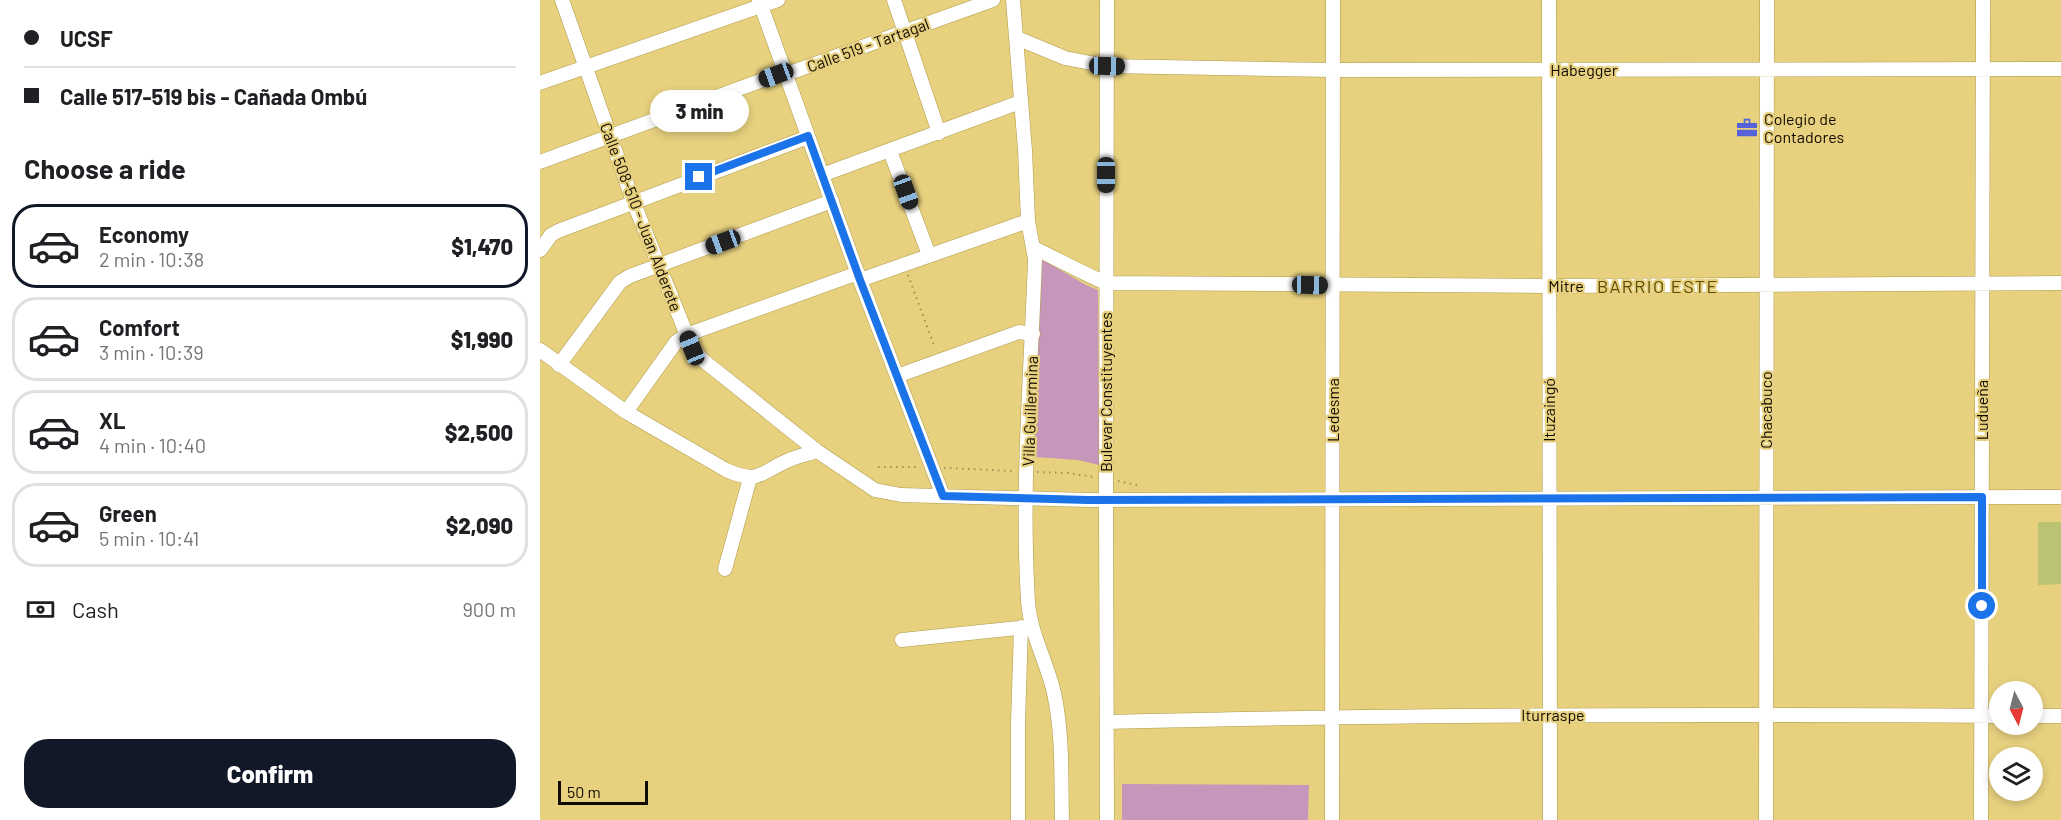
<!DOCTYPE html>
<meta charset="utf-8">
<style>
:root{--surface:#fff;--page:#f6f6f6;--text:#202124;--muted:#757577;--line:#e0e0e0;--accent:#111827}
body{margin:0;font-family:Barlow,sans-serif;background:var(--page);color:var(--text);height:100vh;display:flex;flex-direction:column;font-size:22px;white-space:nowrap}
*{box-sizing:border-box;margin:0}
p{font-size:20px;color:var(--muted)}
.icon{flex:none;width:33px;height:33px;fill:none;stroke:currentColor;stroke-width:2;stroke-linecap:round;stroke-linejoin:round}
.map{position:relative;flex:1;overflow:hidden}
.sheet{display:flex;flex-direction:column;background:var(--surface);width:540px}
.sheet>*{flex:none}
.banner{display:grid;align-content:center;height:132px;padding:0 24px;background:var(--surface)}
.needle{width:39px;rotate:173deg}
.controls{position:absolute;left:1449px;top:681px;display:grid;gap:12px}
.controls a{display:grid;place-items:center;width:54px;height:54px;border-radius:50%;background:var(--surface);box-shadow:0 3px 9px #0003;font-size:30px}
.scale{position:absolute;left:18px;bottom:15px;width:90px;box-sizing:border-box;padding-left:6px;border:3px solid #110a00;border-top:0;font-size:16px;line-height:21px;white-space:nowrap;color:#110a00;-webkit-text-stroke:4px #e7d17f;paint-order:stroke}
.end{position:absolute;width:27px;height:27px;margin:-14px;border:8px solid #1a73e8;background:#fff;box-shadow:0 0 0 3px #fff}
.from{border-radius:50%}
.bubble{position:absolute;height:42px;border-radius:21px;background:var(--surface);box-shadow:0 3px 9px #0003;font-size:20px;font-weight:800;line-height:42px;text-align:center}
.car{position:absolute;width:18px;height:36px;margin:-18px -9px;border-radius:8px;box-shadow:0 0 4px 2px #0007;background:linear-gradient(#222 24%,#8ab4d8 0 40%,#222 0 76%,#8ab4d8 0 86%,#222 0)}
.banner b{display:flex;align-items:center;gap:21px;height:57px;font-size:22px}
.banner b+b{border-top:2px solid var(--line)}
.banner i{width:15px;height:15px;background:var(--text)}
ul{padding:0;list-style:none}
li{display:flex;align-items:center;gap:18px;height:84px;margin:0 12px 9px;padding:0 12px;border:3px solid var(--line);border-radius:24px}
li div{flex:1}
li b{display:block;font-size:22px}
li em{font-style:normal;font-weight:800}
li.on{border-color:var(--accent)}
li>.icon{width:54px;height:54px;stroke-width:1.5}
h2{padding:0 24px;font-size:27px;line-height:72px}
.pay{display:flex;align-items:center;gap:15px;height:66px;padding:0 24px;font-size:22px}
.pay p{margin-inline-start:auto}
.action{display:flex;gap:12px;margin-top:auto;padding:12px 24px}
.action a{flex:1;height:69px;border-radius:24px;background:var(--accent);color:#fff;font-size:24px;font-weight:800;line-height:69px;text-align:center}
main{display:flex;flex:1;min-height:0}
.map>svg:first-child{display:block}
.green{fill:#c696bb}
.building{fill:#b9c372}
.lines{fill:none;stroke-linecap:round;stroke-linejoin:round}
.minor-casing{stroke:#af9947;stroke-width:15}
.path{stroke:#a29156;stroke-width:2;stroke-dasharray:1.5 4.5;stroke-linecap:butt}
.minor{stroke:#fff;stroke-width:14}
.route{stroke:#1a73e8;stroke-width:8}
.labels{text-anchor:middle;stroke-width:4.5;stroke-linejoin:round;paint-order:stroke}
.street-label{font-size:16px;fill:#110a00;stroke:#e7d17f}
.poi-label{font-size:16px;fill:#110a00;stroke:#e7d17f;text-anchor:start}
.neighbourhood-label{font-size:18px;letter-spacing:1.5px;fill:#5b4b03;stroke:#e7d17f}
</style>
<main>
<section class="sheet">
<div class="banner">
<b><i class="from"></i>UCSF</b>
<b><i></i>Calle 517-519 bis - Cañada Ombú</b>
</div>
<h2>Choose a ride</h2>
<ul>
<li class="on"><svg class="icon" aria-label="car" viewBox="0 0 24 24"><path d="M5 17H2v-5l4-1 3-4h7l3 4 3 1v5h-3M9 17h6M6 11h13"/><circle cx="7" cy="17" r="2"/><circle cx="17" cy="17" r="2"/></svg><div><b>Economy</b><p>2 min · 10:38</p></div><em>$1,470</em></li>
<li><svg class="icon" aria-label="car" viewBox="0 0 24 24"><path d="M5 17H2v-5l4-1 3-4h7l3 4 3 1v5h-3M9 17h6M6 11h13"/><circle cx="7" cy="17" r="2"/><circle cx="17" cy="17" r="2"/></svg><div><b>Comfort</b><p>3 min · 10:39</p></div><em>$1,990</em></li>
<li><svg class="icon" aria-label="car" viewBox="0 0 24 24"><path d="M5 17H2v-5l4-1 3-4h7l3 4 3 1v5h-3M9 17h6M6 11h13"/><circle cx="7" cy="17" r="2"/><circle cx="17" cy="17" r="2"/></svg><div><b>XL</b><p>4 min · 10:40</p></div><em>$2,500</em></li>
<li><svg class="icon" aria-label="car" viewBox="0 0 24 24"><path d="M5 17H2v-5l4-1 3-4h7l3 4 3 1v5h-3M9 17h6M6 11h13"/><circle cx="7" cy="17" r="2"/><circle cx="17" cy="17" r="2"/></svg><div><b>Green</b><p>5 min · 10:41</p></div><em>$2,090</em></li>
</ul>
<div class="pay"><svg class="icon" aria-label="cash" viewBox="0 0 24 24"><path d="M3 7h18v10H3z"/><circle cx="12" cy="12" r="2"/></svg>Cash<p>900 m</p></div>
<div class="action"><a>Confirm</a></div>
</section>
<div class="map">
<svg width="1521" height="820" viewBox="0 0 1521 820">
<rect width="100%" height="100%" fill="#e7d17f"/>
<path class="green" d="M503,260L546,285L558,290L559,465L538,460L495,457L499,261Z
M582,784L769,785L768,820H582Z"/>
<path class="building" d="M1498,522H1521V584L1498,585Z"/>
<g class="lines">
<defs>
<path id="minor" d="M22,0L93,201L152,348L164,361L277,451L335,490L361,495L548,500L1521,497
M219,0L320,280L403,496
M354,0L399,133
M473,0L485,150L488,221L495,259C491,373 481,487 488,601C490,633 507,662 514,693C523,734 521,778 522,820
M567,0L566,500L567,820
M1009,0L1010,820
M477,38L525,58L566,66L793,70L1521,69
M0,83L238,0
M350,151L389,255
M0,162L236,75L255,71L453,0
M282,175L480,102
M494,248C519,260 542,273 566,283L1009,286L1521,283
M0,250L11,235L18,231L268,137
M320,280L488,221
M0,350L86,412L186,470C220,485 220,472 249,460C258,456 268,454 277,451
M19,365L80,282L90,276L292,201
M357,376L479,332L493,334
M86,412L136,342L146,335L318,273
M185,569L210,478
M362,640L488,627
M1492,716H1521
M567,722C864,714 1162,714 1460,716
M478,820V723L481,627
M792,820L793,0
M1226,820L1227,0
M1441,820L1443,0"/>
</defs>
<use href="#minor" class="minor-casing"/>
<path class="path" d="M368,275L395,348
M338,467H378
M404,468L474,471
M497,472L528,473L554,477
M578,481L601,486"/>
<use href="#minor" class="minor"/>
</g>
<g class="lines">
<path class="route" d="M159,177L268,136L320,280L403,496L548,500L1442,497V606"/>
</g>
<defs>
<symbol id="office-bare" viewBox="-9 -9 18 18"><path d="M-6-3h4V-5.5h4V-3h4V5H-6ZM-1-4.5V-3h2v-1.5ZM-6 0V1H6V0Z" fill="#5662d9" stroke="#e7d17f" stroke-width="2.5" paint-order="stroke"/></symbol>
</defs>
<g fill-rule="evenodd">
<use href="#office-bare" x="1192" y="113" width="30" height="30"/>
</g>
<g class="labels">
<g class="street-label">
<text transform="translate(328 45) rotate(-20)" y="6">Calle 519 - Tartagal</text>
<text x="1044" y="76">Habegger</text>
<text transform="translate(101 217) rotate(69)" y="6">Calle 508-510 - Juan Alderete</text>
<text x="1026" y="292">Mitre</text>
<text transform="translate(566 392) rotate(-90)" y="6">Bulevar Constituyentes</text>
<text transform="translate(793 410) rotate(-90)" y="6">Ledesma</text>
<text transform="translate(1009 410) rotate(-90)" y="6">Ituzaingó</text>
<text transform="translate(1226 410) rotate(-90)" y="6">Chacabuco</text>
<text transform="translate(1442 410) rotate(-90)" y="6">Ludueña</text>
<text transform="translate(490 411) rotate(-88)" y="6">Villa Guillermina</text>
<text x="1013" y="721">Iturraspe</text>
</g>
<g class="poi-label">
<text x="1224" y="125">Colegio de<tspan x="1224" dy="18">Contadores</tspan></text>
</g>
<g class="neighbourhood-label">
<text x="1118" y="293">BARRIO ESTE</text>
</g>
</g>
</svg>
<div class="controls">
<a><svg class="needle" viewBox="-14 -14 28 28"><path d="M0-13l5 13h-10z" fill="#e53935"/><path d="M0 13l5-13h-10z" fill="#757577"/></svg></a>
<a><svg class="icon" aria-label="layers" viewBox="0 0 24 24"><path d="M12 4l9 5-9 5-9-5zM3 14l9 5 9-5"/></svg></a>
</div>
<div class="scale">50 m</div>
<i class="end from" style="left:1442px;top:606px"></i>
<i class="end" style="left:159px;top:177px"></i>
<div class="bubble" style="left:110px;top:90px;width:99px">3 min</div>
<i class="car" style="left:567px;top:66px;rotate:91deg"></i>
<i class="car" style="left:236px;top:75px;rotate:250deg"></i>
<i class="car" style="left:566px;top:175px;rotate:180deg"></i>
<i class="car" style="left:366px;top:192px;rotate:160deg"></i>
<i class="car" style="left:183px;top:242px;rotate:250deg"></i>
<i class="car" style="left:770px;top:285px;rotate:91deg"></i>
<i class="car" style="left:152px;top:348px;rotate:338deg"></i>
</div>
</main>
